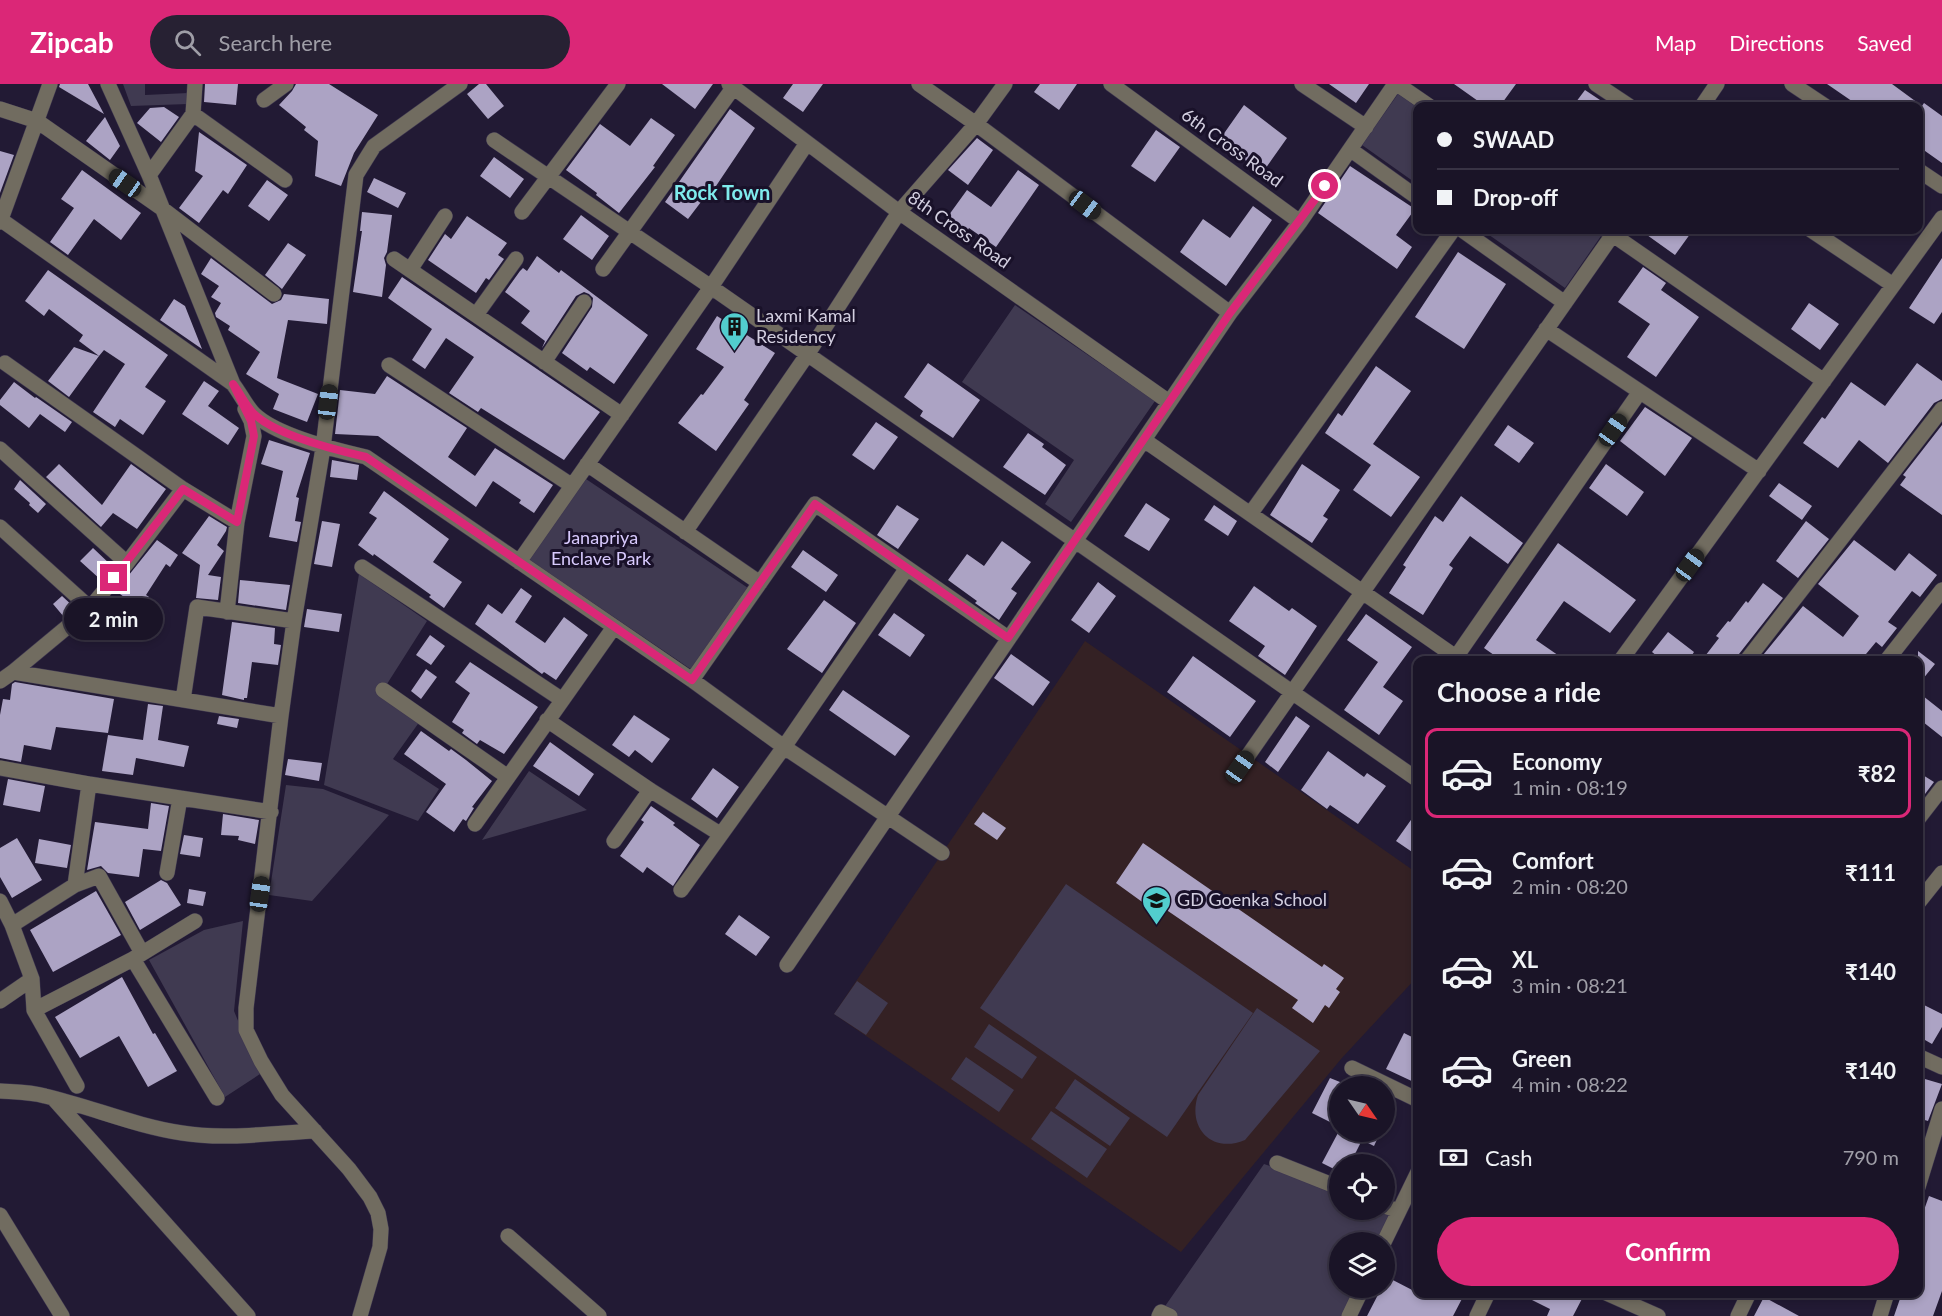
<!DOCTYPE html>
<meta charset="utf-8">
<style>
:root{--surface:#1a1427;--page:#272133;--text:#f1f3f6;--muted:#9f9ea7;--line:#383344;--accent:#db2777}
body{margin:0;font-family:Lato,sans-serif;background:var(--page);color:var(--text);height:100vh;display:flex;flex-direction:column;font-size:22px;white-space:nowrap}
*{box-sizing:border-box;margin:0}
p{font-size:20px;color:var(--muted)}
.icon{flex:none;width:33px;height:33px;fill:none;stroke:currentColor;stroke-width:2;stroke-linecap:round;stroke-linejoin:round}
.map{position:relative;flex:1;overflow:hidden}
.drawer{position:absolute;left:1413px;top:572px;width:510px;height:642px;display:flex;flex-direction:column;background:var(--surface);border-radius:12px;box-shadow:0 3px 9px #0003,0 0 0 2px var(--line)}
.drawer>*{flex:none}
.top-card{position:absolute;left:1413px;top:18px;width:510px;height:132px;border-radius:12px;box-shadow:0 3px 9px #0003,0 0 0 2px var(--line);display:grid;align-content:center;height:132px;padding:0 24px;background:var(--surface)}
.needle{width:39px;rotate:124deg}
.fabs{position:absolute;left:1329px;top:992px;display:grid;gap:12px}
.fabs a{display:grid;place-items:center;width:66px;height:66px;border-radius:50%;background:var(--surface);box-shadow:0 3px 9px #0003,0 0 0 2px var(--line);font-size:30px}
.end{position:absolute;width:27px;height:27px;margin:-14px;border:8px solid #db2777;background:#fff;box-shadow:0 0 0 3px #fff}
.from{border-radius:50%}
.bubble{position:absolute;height:42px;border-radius:21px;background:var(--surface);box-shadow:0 3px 9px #0003,0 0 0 2px var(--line);font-size:20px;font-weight:700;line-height:42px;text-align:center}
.car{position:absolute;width:18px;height:36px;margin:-18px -9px;border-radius:8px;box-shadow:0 0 4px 2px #0007;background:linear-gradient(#222 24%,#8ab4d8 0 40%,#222 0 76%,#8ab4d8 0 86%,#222 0)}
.top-card b{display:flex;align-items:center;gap:21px;height:57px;font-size:22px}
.top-card b+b{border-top:2px solid var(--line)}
.top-card i{width:15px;height:15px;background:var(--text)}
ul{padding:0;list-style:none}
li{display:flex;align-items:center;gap:18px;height:90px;margin:0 12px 9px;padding:0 12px;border:3px solid transparent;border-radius:12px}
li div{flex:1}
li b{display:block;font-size:22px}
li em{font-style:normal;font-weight:700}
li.current{border-color:var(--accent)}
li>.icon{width:54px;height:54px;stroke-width:1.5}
h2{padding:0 24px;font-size:27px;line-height:72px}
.pay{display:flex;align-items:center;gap:15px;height:66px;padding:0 24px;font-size:22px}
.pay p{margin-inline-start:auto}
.primary-button{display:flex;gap:12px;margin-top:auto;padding:12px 24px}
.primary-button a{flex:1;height:69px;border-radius:36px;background:var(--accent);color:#fff;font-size:24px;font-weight:700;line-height:69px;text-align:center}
header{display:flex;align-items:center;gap:36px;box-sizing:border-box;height:84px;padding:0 30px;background:var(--accent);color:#fff}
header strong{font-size:28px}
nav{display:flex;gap:33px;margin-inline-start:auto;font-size:21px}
.search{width:420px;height:54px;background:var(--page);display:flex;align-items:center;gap:15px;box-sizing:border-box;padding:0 21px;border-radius:33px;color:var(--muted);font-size:22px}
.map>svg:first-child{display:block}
.education{fill:#342124}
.green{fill:#403a51}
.building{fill:#aca3c4}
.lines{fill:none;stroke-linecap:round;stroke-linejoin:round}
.minor-casing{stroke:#3e3750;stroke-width:16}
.minor{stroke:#716c60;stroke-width:15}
.route{stroke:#db2777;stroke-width:8}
.labels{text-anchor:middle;stroke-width:6;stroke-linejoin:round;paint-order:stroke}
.street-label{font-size:18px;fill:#d3cfe0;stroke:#191129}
.poi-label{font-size:18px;fill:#d3cfe0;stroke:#191129;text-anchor:start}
.park-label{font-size:18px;fill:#d8cafe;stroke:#191129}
.neighbourhood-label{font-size:20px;font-weight:bold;fill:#7febec;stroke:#191129}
</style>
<header>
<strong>Zipcab</strong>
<div class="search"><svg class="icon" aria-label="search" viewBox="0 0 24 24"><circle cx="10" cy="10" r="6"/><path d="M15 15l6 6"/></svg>Search here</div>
<nav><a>Map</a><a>Directions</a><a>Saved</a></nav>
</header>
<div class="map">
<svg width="1942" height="1232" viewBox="0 0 1942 1232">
<rect width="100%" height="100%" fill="#221a34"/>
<path class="education" d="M1085,557L1417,789V893L1341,975L1181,1168L834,930Z"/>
<path class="green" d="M123,0H145V11L188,9V20L131,22Z
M1398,10L1417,23V100L1362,61Z
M1482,146H1591L1601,152L1565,204Z
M1015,221L1155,317L1071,438L1045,420L1074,376L962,298Z
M583,393L748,504L692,586L528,475Z
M359,490L427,537L380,611L420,637L393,675L439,705L418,737L324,701Z
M529,687L587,726L482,756Z
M286,701L323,705L389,731L312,817L269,811Z
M1066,800L1253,929L1167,1053L980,924Z
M243,837L234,927L260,990L225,1013L149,876L204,846Z
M857,897L888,919L866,951L834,930Z
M1257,924L1320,967L1245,1056C1212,1070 1187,1044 1198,1011Z
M989,940L1037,973L1022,995L974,963Z
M966,973L1014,1006L999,1028L951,995Z
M1075,995L1130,1034L1110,1062L1055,1024Z
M1051,1027L1107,1065L1087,1094L1031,1055Z
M1264,1080L1339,1106L1340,1125H1384L1399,1127L1384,1158H1340V1203H1363L1349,1232H1170L1161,1228Z"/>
<path class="building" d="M60,0H88L104,30L59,3Z
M205,0H238L236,21L204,18Z
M296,0H329L378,31L354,69L341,102L315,92L318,57L304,46L306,43L279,21L292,7Z
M479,0H486L504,22L488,35L467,10Z
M662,0H713L695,25Z
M793,0H823L803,28L783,14Z
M1040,0H1077L1059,26L1034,8Z
M1329,0H1369L1356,19Z
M1454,0H1516L1500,22H1475L1478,17Z
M1827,0H1892L1922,22L1924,19L1942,32V79L1918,62V27L1922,22H1859Z
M1585,6L1609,22H1573Z
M1244,21L1287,54L1263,88L1218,58Z
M164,23L179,33L161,58L137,39L150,24Z
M730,25L755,44L716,102L706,115L704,114L688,135L665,118Z
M105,33L120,62L110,76L86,57Z
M651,34L675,51L653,82L655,83L619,129L596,111L597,109L566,86L600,40L630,62Z
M1156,46L1180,63L1155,98L1131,82Z
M199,48L247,81L228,110L223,106L199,139L179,124L203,92L195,87Z
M977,54L993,66L968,101L948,86Z
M0,67L14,71L0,109Z
M494,73L524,95L510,114L480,92Z
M1350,82L1415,125L1396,151L1412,163L1397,185L1318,129Z
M82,86L141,129L121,156L94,135L68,171L50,158L74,124L61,115Z
M1018,86L1039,101L996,163L969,144L966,149L946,135L967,106L991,123Z
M374,94L406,109L398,124L367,108Z
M267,96L288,111L269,137L248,122Z
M1253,122L1272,136L1226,202L1180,168L1203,135L1230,154Z
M362,128L392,131L387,168L384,174L386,181L382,213L353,208L362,147H360Z
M581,131L609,152L592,176L563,155Z
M467,132L507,159L498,171L504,175L489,196L486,194L476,209L428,176L445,150L451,155Z
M1640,146H1693L1675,171Z
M288,159L306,171L282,205L265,191Z
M1458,168L1506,200L1464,265L1415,233Z
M537,172L559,189L561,186L648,251L614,300L590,283L587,287L562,269L592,223L593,214L589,210L584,208L576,212L542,264L545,257L521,239L530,227L505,208L520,187L523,184L527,187Z
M211,174L272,220L281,216L284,210L329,215L327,240L288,236L277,294L318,310L307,338L273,325L279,310L246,290L260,268L228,246L230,242L216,233L215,229L221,219L211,213L219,202L201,190Z
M1942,174V228L1934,240L1909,224Z
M1643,183L1666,199L1661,206L1699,233L1656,293L1627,273L1650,240L1618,218Z
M48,186L168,271L145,303L166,317L143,351L120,335L115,343L93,328L125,280L104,266L99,272L79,257L83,251L49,225L44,232L25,217Z
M402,193L600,328L564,376L481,324L478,328L449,309L474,273L446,254L425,285L412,276L432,245L388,214Z
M174,215L185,222L202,265L160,236Z
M1809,219L1839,240L1820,266L1791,245Z
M717,232L775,269L744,316L749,320L716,367L678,339L701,310L703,311L724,283L696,265Z
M74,263L99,272L69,313L48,297Z
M928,279L980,316L953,354L920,332L923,327L904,313Z
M1917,279L1942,297V315L1934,319L1888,379L1859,356L1838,384L1803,359L1822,333L1825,335L1851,298L1885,322Z
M1376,282L1411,307L1373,360L1420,393L1391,433L1353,406L1371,381L1325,349L1338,329L1342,332Z
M387,292L467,344L448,373L475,392L495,364L553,401L534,429L519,419L521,416L493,397L476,423L378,352L335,350L340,306L375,310Z
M204,297L219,307L208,322L239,344L228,361L182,330Z
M14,298L35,314L36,313L72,338L65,348L40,330L29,344L0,321V316Z
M1645,323L1692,354L1665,392L1620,357Z
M876,338L898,353L874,386L852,371Z
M1508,341L1534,359L1519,379L1494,361Z
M1942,341V431L1900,401L1906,393L1903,391Z
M1028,349L1044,360L1042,363L1066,381L1045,411L1003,383Z
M269,356L310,369L296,413L299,414L295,437L301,438L297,458L269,453L283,387L261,380Z
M332,376L359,381L357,396L330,393Z
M59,380L102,421L131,380L166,405L137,445L113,429L101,443L46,393Z
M1302,380L1340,406L1323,432L1328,435L1312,459L1270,431Z
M1606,380L1644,408L1627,432L1589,404Z
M20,396L46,420L38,429L29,421L30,419L14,405Z
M1779,399L1812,422L1802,436L1769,412Z
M384,407L449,455L433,478L462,498L444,524L429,513L431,511L374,470L373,472L358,461L377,434L369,429Z
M1461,412L1523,459L1508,480L1470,452L1449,481L1453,484L1423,531L1389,509L1406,483L1403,481L1435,432L1443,438Z
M1146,419L1170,435L1149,467L1124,452Z
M897,421L919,435L898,465L877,451Z
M1214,421L1237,437L1228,452L1204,436Z
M209,432L227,443L226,447L217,461L224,467L208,491L221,493L218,516L196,514L200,481L182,469Z
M322,437L340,440L332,483L314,480Z
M1806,437L1829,455L1798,494L1776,477Z
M157,456L178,471L170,483L166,480L146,511L149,513L140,525L116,507Z
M1854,456L1895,487L1909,469L1937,491L1920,513L1912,507L1888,538L1897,544L1882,563L1876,558L1861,576H1759L1803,522L1843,553L1859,532L1818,500Z
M1002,457L1031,478L1011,505L1017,509L999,536L975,519L977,517L948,496L967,470L984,482Z
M1558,459L1636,516L1610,549L1564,517L1536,556L1565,576H1501L1484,564Z
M93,464L112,482L101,496L80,477Z
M803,466L838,491L826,508L791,483Z
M240,496L290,501L286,526L238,519Z
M1098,498L1116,512L1089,549L1071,536Z
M1763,499L1783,514L1739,570L1737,576H1702L1719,554L1716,552L1728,537L1730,538L1746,517L1748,519Z
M1254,502L1289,527L1292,524L1317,542L1285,591L1258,572L1265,562L1229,537Z
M521,504L532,512L515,538L545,559L564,533L588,551L556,596L544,588L542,590L475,540L488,520L502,530Z
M62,512L75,524L64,533L53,520Z
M824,516L856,539L822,589L787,565Z
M307,525L342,530L339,548L304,543Z
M894,529L925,551L910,573L878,551Z
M1366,530L1412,563L1383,603L1403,617L1379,651L1344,626L1378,578L1347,556Z
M232,538L275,544L274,560L281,561L278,581L252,578L247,614H244V616L222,611Z
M1668,548L1694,568L1689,576H1662L1652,568Z
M430,551L445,562L431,581L416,571Z
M1918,567L1935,580L1918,601Z
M1011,570L1050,598L1033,622L994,594Z
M1193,572L1256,617L1230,653L1167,608Z
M470,578L538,623L504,670L480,656L477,660L462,649L464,646L452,638L470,609L455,598Z
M426,585L437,593L421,615L411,607Z
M15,598L114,615L108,649L56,643L51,666L24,661L21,678L0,674V631L3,615L10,616L12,600Z
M843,606L910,652L895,672L829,626Z
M1918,608L1942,627V653L1918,634Z
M148,620L163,622L158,656L189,662L184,683L136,674L133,691L102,687L108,651L143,656Z
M634,631L670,655L652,679L635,666L629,673L612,661Z
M219,632L239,635L237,644L217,640Z
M1296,632L1310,642L1278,688L1265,678Z
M421,647L449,667L451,665L466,676L492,697L472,723L474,724L466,737L463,735L454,748L426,728L446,700L404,670Z
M550,658L594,690L579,712L533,682Z
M1328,667L1364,693L1367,689L1386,702L1358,740L1330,721L1327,725L1301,706Z
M288,675L322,679L319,697L285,691Z
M713,684L739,703L717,734L691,715Z
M1918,688L1934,698L1922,714L1918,712Z
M8,695L45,702L40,728L3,721Z
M151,719L169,722L161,767L143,765L139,793L108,789L101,782L87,786L95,738L148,745Z
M651,722L675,739L673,741L700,761L673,802L647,783L643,789L620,772L644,738L641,736Z
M1418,726V772L1396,757Z
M983,728L1006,744L997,756L974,740Z
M223,730L259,736L255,760L238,756L239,752L221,751Z
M184,751L203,754L200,773L180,770Z
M17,754L42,796L12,814L0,793V764Z
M39,755L71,761L67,784L35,779Z
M1143,759L1322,883L1324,880L1344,894L1336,905L1340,908L1329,924L1325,921L1313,939L1292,924L1298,916L1149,814L1145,820L1116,799Z
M161,796L167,799L181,821L140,846L125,818Z
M189,805L206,808L203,822L187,819Z
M96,807L121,851L53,888L30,846Z
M739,831L770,853L756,872L725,850Z
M122,893L153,950L155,949L177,987L148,1003L119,952L80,974L55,933Z
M1918,918L1942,930V943L1932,960L1918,952Z
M1404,949L1418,956V1000L1386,985Z
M1918,993L1942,1000L1928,1037L1918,1034Z
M1330,994L1340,998V1043L1312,1029Z
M1339,1047H1381L1374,1062L1362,1056L1350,1080H1340V1088L1322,1079Z
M1929,1112L1942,1117V1207L1933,1232H1894L1902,1209H1918V1143Z
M1387,1193L1418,1209H1465L1453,1232H1367L1382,1203H1384Z
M1518,1209H1585L1573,1232H1547L1550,1225Z
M1764,1213L1799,1232H1754Z"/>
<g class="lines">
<defs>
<path id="minor" d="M108,0L149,91L233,300
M729,0L899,128L1169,318
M919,0L976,40L1230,229
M1111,0L1300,138
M1302,0L1366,43
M1397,0L1429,22
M1596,0L1629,22
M1792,0L1825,22
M264,16L286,0
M1702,22L1717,0
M0,25L37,37L160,123L274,210
M193,30L195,0
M494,56L711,203L1418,696
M1351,66L1418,114
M1918,86L1942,102
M149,91L193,30L285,96
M522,128L618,0
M0,135L233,300C240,309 246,322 254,330C277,352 335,366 366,373L692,596L784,663L942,769
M0,138L50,0
M1462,146L1565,219
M1606,146L1824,297
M1811,146L1893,201
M394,175L622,331
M603,185L733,4
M410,186L445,132
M476,231L516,175
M1546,245L1759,387
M544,278L584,218
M5,279L183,405L237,438
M389,281L571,401
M1144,356L1460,576
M0,365L127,479
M587,380L760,499
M1251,429L1453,146
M0,443L90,524
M685,448L807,271L899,128L976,40L1005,0
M519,478L711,203L807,59
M362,483L561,615
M227,528L237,438L254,352L251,337L245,325
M1456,573L1639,309
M1621,576L1942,134
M1747,576L1942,325
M1887,576L1942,506
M13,588L281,632
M692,596L815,420L1008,554
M0,597L13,588L90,524L127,479L183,405
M383,606L508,693
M183,616L197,523L294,537
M547,636L650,706L720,750
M1240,683L1616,146
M0,684L89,700L271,728
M1918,735L1942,704
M475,740L614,543
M614,757L650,706
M167,789L180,714
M75,801L89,700
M681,806L784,663L907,484
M0,817L12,841L32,895L34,926L77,1002
M1918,819L1942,789
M12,841L75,801L99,792L142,869
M133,875L217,1014
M787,881L1230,229L1300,138L1395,0
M0,917L32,895
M34,926L133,875L195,837
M1918,972L1942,983
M1352,984L1418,1016
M0,1007C15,1008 31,1008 45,1012C92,1023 135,1042 182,1049C224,1056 273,1049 315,1047
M53,1014L248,1232
M1277,1079L1340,1104
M1918,1103L1942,1025
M1384,1122L1399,1127
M0,1131L62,1232
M508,1152L599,1232
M1384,1158L1418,1088
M1606,1209L1658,1232
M360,1232L380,1163L381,1145L378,1129L370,1113L349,1085L282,1011L261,977L246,946V924L281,632L294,537L323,364L356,91L374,62L460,0
M1159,1232L1161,1228L1170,1232
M1349,1232L1363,1203
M1477,1232L1488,1209
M1738,1232L1749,1209
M1880,1232L1887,1209"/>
</defs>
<use href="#minor" class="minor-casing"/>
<use href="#minor" class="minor"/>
</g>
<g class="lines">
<path class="route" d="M114,494L183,405L237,438L254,352L251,337L233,300C240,309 246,322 254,330C277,352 335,366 366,373L692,596L815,420L1008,554L1230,229L1325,102"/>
</g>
<defs>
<symbol id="building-pin" viewBox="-11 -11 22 30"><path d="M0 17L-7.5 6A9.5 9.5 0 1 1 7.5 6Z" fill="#52cdce" stroke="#191129"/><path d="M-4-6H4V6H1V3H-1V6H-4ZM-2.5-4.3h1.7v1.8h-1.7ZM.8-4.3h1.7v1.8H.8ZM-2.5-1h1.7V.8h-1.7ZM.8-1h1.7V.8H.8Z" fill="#111"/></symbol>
<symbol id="school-pin" viewBox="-11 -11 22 30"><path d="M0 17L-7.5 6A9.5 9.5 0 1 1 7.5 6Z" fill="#52cdce" stroke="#191129"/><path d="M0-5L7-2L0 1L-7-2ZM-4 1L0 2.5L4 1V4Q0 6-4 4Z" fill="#111"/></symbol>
</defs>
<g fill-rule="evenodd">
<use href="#building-pin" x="718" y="226" width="33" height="45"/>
<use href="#school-pin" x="1140" y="800" width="33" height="45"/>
</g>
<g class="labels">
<g class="street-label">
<text transform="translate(1232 64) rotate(36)" y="6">6th Cross Road</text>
<text transform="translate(959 146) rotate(35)" y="6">8th Cross Road</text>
</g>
<g class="poi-label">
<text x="756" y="238">Laxmi Kamal<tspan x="756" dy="21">Residency</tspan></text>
<text x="1177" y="822">GD Goenka School</text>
</g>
<g class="park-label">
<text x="601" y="460">Janapriya<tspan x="601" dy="21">Enclave Park</tspan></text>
</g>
<g class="neighbourhood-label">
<text x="722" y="116">Rock Town</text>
</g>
</g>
</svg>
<div class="fabs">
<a><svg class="needle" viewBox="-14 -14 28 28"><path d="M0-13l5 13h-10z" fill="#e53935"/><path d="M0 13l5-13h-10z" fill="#9f9ea7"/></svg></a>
<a><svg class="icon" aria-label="locate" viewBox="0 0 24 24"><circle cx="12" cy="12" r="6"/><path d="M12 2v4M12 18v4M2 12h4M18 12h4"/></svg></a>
<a><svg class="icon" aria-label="layers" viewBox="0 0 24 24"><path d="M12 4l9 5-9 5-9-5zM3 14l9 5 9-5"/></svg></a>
</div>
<i class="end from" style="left:1325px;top:102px"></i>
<i class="end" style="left:114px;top:494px"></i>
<div class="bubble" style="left:64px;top:514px;width:99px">2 min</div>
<i class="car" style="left:125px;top:99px;rotate:305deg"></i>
<i class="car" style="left:1085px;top:121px;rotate:127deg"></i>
<i class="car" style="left:328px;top:318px;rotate:7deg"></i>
<i class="car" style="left:1613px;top:346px;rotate:35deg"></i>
<i class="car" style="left:1690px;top:481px;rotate:36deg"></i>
<i class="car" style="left:1240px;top:683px;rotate:35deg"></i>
<i class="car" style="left:260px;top:810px;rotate:8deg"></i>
<div class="top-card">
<b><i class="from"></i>SWAAD</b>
<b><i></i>Drop-off</b>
</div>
<section class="drawer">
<h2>Choose a ride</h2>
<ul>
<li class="current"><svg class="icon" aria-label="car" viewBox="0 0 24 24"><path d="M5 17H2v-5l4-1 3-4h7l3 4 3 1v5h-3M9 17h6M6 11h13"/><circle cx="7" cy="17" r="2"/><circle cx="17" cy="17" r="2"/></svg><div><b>Economy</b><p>1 min · 08:19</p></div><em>₹82</em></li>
<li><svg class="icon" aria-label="car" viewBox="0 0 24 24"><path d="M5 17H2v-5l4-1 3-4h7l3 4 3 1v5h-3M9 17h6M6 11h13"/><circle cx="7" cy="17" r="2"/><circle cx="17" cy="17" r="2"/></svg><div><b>Comfort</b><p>2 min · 08:20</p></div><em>₹111</em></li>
<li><svg class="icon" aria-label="car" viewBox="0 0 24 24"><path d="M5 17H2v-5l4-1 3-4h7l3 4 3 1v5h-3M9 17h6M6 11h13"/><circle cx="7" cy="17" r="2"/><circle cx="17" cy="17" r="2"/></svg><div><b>XL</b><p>3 min · 08:21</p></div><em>₹140</em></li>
<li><svg class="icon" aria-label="car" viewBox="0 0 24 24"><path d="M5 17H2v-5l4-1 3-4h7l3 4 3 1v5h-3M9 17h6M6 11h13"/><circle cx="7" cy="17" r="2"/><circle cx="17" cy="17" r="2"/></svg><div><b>Green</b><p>4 min · 08:22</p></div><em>₹140</em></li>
</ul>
<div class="pay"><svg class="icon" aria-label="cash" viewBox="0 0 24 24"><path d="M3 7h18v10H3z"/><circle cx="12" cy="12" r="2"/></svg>Cash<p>790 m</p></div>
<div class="primary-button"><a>Confirm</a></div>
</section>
</div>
